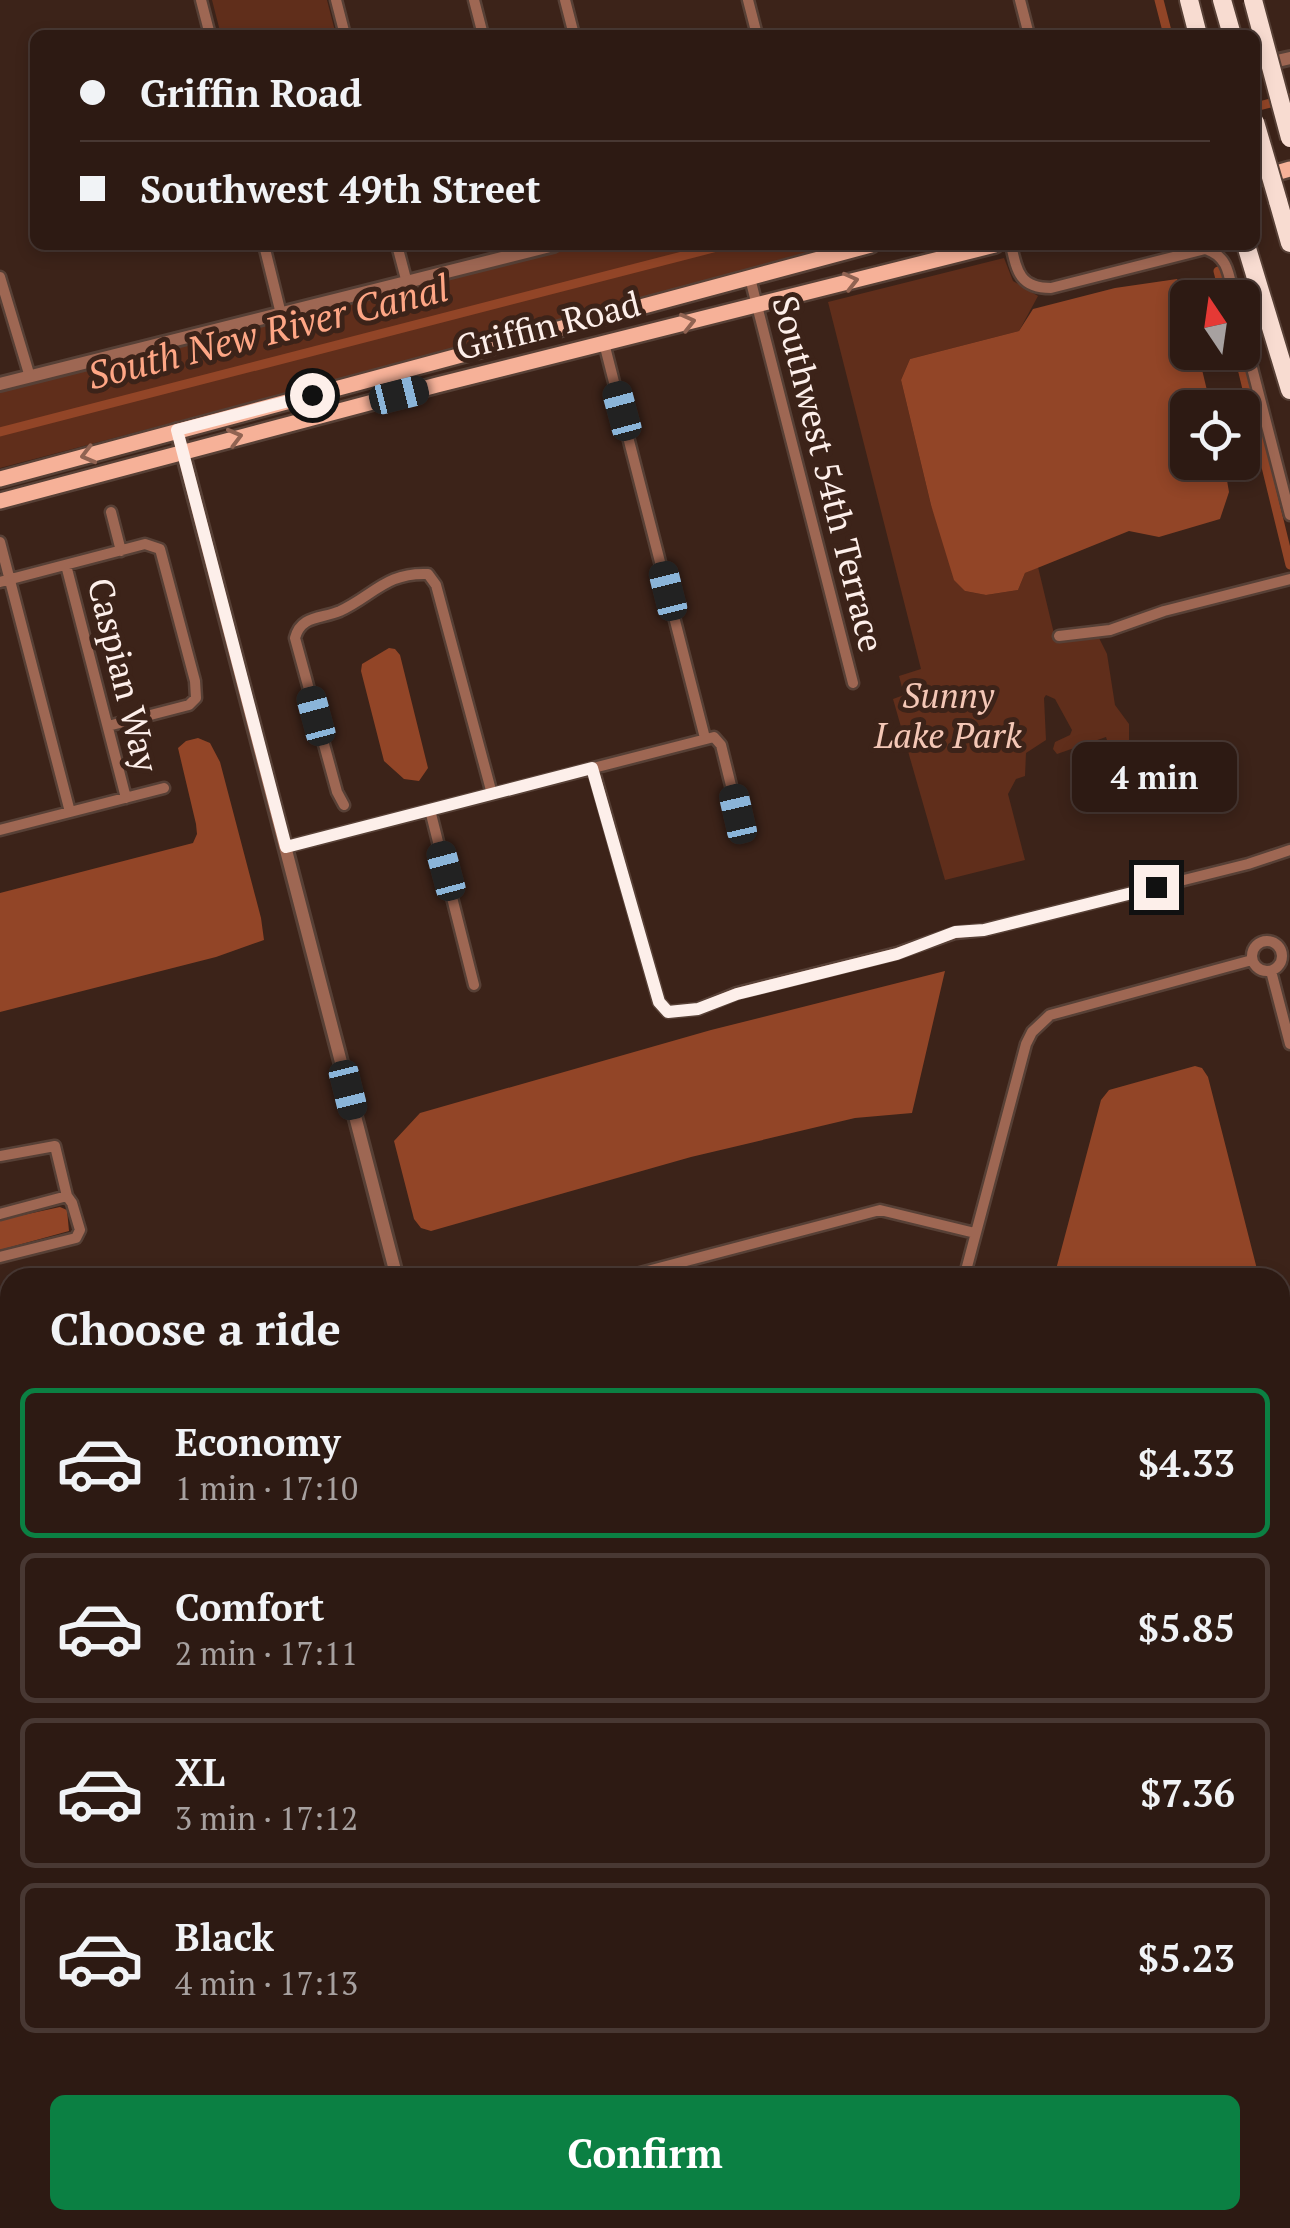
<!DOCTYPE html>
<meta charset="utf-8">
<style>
:root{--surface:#2d1a13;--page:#392721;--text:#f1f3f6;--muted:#a7a1a0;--line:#483833;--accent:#0b8043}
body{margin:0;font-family:"PT Serif",serif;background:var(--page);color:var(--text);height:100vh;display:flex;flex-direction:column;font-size:38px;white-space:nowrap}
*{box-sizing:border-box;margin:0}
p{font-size:32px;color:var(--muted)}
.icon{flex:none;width:55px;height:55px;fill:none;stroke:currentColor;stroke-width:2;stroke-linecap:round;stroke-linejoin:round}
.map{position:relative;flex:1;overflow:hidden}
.details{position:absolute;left:0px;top:1268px;width:1290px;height:962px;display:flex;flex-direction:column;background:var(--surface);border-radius:30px 30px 0 0;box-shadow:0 5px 15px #0003,0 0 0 2px var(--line)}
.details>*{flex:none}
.guide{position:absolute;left:30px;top:30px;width:1230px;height:220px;border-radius:15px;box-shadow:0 5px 15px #0003,0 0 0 2px var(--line);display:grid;align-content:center;height:220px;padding:0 50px;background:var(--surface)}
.needle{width:65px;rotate:347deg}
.tools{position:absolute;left:1170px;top:280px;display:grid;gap:20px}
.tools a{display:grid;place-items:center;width:90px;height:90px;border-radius:15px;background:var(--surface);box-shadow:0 5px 15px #0003,0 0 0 2px var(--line);font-size:50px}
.end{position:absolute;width:45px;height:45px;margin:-22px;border:12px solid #fdefea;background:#111;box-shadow:0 0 0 5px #111}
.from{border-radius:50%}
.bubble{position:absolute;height:70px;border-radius:15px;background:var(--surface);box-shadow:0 5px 15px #0003,0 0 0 2px var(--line);font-size:32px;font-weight:700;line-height:70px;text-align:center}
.car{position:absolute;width:30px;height:60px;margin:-30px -15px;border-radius:12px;box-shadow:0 0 8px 2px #0007;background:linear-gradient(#222 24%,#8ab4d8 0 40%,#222 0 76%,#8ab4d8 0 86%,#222 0)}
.guide b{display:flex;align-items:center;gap:35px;height:95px;font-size:38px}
.guide b+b{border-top:2px solid var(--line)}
.guide i{width:25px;height:25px;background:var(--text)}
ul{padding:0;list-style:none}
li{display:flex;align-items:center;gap:30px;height:150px;margin:0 20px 15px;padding:0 30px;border:5px solid var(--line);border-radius:15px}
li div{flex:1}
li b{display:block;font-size:38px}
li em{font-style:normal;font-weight:700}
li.on{border-color:var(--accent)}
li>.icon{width:90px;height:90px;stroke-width:1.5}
h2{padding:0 50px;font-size:45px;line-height:120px}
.action{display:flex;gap:20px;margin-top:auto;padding:20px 50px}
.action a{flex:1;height:115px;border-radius:15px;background:var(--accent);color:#fff;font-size:40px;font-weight:700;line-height:115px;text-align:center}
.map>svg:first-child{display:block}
.green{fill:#602e1b}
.water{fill:#924527}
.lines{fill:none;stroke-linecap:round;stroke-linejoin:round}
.canal{stroke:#924527;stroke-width:9}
.minor-casing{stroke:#574036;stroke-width:15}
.tertiary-casing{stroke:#574036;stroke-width:18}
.primary-casing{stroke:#574036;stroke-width:20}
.motorway-casing{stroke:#574036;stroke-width:22}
.minor{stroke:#9e6753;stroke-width:10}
.tertiary{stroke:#9e6753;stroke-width:12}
.primary{stroke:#f6b198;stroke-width:15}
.motorway{stroke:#f8dcd1;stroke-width:18}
.motorway-bridge-casing{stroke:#574036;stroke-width:22;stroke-linecap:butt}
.motorway-bridge{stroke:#f8dcd1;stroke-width:18}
.oneway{stroke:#906352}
.route{stroke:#fdefea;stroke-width:12}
.labels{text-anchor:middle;stroke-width:10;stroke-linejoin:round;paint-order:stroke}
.street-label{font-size:35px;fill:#fdefea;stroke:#3c2319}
.park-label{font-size:35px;font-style:italic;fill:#f4c7b6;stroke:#3c2319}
.water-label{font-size:38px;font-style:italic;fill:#fea685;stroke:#3c2319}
</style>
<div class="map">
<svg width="1290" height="2228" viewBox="0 0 1290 2228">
<rect width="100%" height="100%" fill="#3c2319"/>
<path class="green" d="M212,0H327L336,35H221Z
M574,245H826L827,248L572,318L0,468V390Z
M1004,258L1013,281L1038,296L1019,331L910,359L901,380L931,505L965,591L986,595L1018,590L1025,573L1038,567L1056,642L1099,638L1107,654L1115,705L1129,724V747L1118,751L1109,746L1106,737L1057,754L1053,749L1055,742L1070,735L1072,730L1055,699L1046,695L1044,698L1046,740L1026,753L1025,776L1016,779L1008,794L1025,860L945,880L893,699L904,695L899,676L921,669L828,302Z
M10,1390V1847L4,1849L0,1833V1413Z
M1290,1648V2228H1193L1191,2220H1280V1650Z"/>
<path class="water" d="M1177,279L1186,293L1188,352L1198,353L1211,407L1188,408V462L1224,463L1229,492L1220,519L1159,537L1129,531L1025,573L1018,590L986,595L965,591L954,580L931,505L901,380L910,359L1019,331L1033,309L1115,288Z
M389,648L395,649L400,655L428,768L419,781L404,779L384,761L361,671L362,664Z
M198,738L210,743L220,762L261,918L264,940L216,957L0,1012V893L193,843L197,834L196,824L178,748L186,741Z
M945,971L912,1113L855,1118L691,1157L431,1231L421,1228L414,1219L394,1141L420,1113L711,1030Z
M1195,1066L1202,1068L1208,1077L1259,1277H1054L1101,1100L1109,1090Z
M60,1207L67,1210L69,1231L0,1250V1220Z
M1290,1954V2191L1280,2188V1958Z
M869,2220H966L932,2228H840Z
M977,2220H1077L1079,2228H979Z"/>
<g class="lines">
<path class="canal" d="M1159,0L1168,35
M1255,107L1290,98
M1218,271L1225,298
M1238,352L1290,565
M0,432L725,245
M623,2220L625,2228"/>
<defs>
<path id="minor" d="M201,0L210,35
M336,0L345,35
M474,0L483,35
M565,0L574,35
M748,0L757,35
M1020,0L1029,35
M264,245L281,314
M397,245L407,283
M1011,245C1017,272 1020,288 1051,288L1205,249C1229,256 1229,276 1234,298
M0,277L30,377
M750,278L853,683
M1242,329L1290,515
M604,343L705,738
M111,512L121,551
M0,542L70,812
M66,565L126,798
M0,582L145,544L160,549L195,681L196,698L189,705L108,726
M1059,636L1110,630L1164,611L1290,579
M593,768L659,1002L668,1012L698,1009L737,993L897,953L955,933L984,930L1248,864L1290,850
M344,805L337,792L295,638C301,615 321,619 340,611C373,596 386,572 428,574L436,585L492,794
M430,810L474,985
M0,830L164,788
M286,847L714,737L721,745L738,814
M1252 956a15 15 0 1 1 30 0a15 15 0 1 1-30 0Z
M1271,971L1290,1044
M0,1156L55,1146L67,1196L72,1203L80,1230L76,1238L0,1257
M0,1214L67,1196
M621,1278L880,1210L975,1233
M964,1278L1026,1044L1032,1032L1050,1015L1252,960
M1280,1437L1290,1435
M0,2055L10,2052
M1137,2220L1139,2228
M605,2228L611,2220
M644,2228L673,2220"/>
<path id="tertiary" d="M1255,66L1290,58
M0,384L554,245
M177,430L397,1278
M0,1875L10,1913
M91,2220L93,2228
M637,2220L639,2228"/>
<path id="primary" d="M1255,179L1290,169
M0,479L871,245
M0,501L437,385L995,245"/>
<path id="motorway" d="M1189,0L1198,35
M1222,0L1232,35
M1278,201L1290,243
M1246,245L1290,390"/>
</defs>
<use href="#minor" class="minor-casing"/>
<use href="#tertiary" class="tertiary-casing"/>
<use href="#primary" class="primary-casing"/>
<use href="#motorway" class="motorway-casing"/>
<use href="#minor" class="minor"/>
<use href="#tertiary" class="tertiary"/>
<use href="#primary" class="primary"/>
<use href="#motorway" class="motorway"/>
<defs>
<path id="motorway-bridge" d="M1253,0L1290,138
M1255,122L1278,201"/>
</defs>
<use href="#motorway-bridge" class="motorway-bridge-casing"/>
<use href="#motorway-bridge" class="motorway-bridge"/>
</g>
<defs><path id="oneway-chevron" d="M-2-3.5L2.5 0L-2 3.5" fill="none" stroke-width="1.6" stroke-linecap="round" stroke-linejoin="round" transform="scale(2.5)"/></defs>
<g class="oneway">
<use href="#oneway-chevron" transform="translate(851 281) rotate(-14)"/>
<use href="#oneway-chevron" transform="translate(688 322) rotate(-14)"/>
<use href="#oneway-chevron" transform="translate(235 437) rotate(-15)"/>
<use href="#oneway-chevron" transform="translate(88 455) rotate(165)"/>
</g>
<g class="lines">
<path class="route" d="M312,395L177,430L286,847L592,768L659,1002L668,1012L698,1009L737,994L897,954L955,932L984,930L1156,887"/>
</g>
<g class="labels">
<g class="street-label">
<text transform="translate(548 326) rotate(-14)" y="12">Griffin Road</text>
<text transform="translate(828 474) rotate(76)" y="12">Southwest 54th Terrace</text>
<text transform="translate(123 675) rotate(76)" y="12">Caspian Way</text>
</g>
<g class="park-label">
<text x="948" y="708">Sunny<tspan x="948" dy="40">Lake Park</tspan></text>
</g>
<g class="water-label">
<text transform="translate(268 332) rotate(-14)" y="13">South New River Canal</text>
</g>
</g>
</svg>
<div class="tools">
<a><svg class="needle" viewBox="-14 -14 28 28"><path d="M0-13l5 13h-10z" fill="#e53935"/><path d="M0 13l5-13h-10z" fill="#a7a1a0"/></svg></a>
<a><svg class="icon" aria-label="locate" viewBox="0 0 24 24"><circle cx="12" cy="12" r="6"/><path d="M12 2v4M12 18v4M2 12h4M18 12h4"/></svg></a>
</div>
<i class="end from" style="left:312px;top:395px"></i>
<i class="end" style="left:1156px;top:887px"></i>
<div class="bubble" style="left:1072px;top:742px;width:165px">4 min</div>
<i class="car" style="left:399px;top:395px;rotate:76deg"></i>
<i class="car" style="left:622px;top:411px;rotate:345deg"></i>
<i class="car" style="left:668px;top:591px;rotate:346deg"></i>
<i class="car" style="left:316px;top:716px;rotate:345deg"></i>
<i class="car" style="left:738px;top:814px;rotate:347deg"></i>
<i class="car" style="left:446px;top:871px;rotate:345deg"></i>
<i class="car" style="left:348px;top:1090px;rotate:166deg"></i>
<div class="guide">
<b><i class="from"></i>Griffin Road</b>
<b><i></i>Southwest 49th Street</b>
</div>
<section class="details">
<h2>Choose a ride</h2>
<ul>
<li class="on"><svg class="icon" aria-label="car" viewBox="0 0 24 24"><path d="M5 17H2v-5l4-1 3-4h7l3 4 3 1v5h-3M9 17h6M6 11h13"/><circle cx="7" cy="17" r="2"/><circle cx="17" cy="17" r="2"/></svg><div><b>Economy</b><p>1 min · 17:10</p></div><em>$4.33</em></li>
<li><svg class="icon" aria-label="car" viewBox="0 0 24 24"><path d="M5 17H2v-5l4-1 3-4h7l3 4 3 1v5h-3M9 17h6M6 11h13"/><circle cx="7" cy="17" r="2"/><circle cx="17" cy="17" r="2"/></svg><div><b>Comfort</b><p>2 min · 17:11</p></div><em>$5.85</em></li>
<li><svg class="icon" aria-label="car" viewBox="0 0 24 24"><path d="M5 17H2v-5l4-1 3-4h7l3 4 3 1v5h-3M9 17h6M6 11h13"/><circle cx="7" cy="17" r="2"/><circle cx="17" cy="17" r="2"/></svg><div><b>XL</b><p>3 min · 17:12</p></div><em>$7.36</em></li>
<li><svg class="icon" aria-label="car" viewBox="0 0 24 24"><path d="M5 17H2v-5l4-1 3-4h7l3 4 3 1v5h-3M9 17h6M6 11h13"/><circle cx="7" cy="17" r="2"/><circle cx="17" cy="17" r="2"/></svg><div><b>Black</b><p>4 min · 17:13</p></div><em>$5.23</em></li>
</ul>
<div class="action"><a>Confirm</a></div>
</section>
</div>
